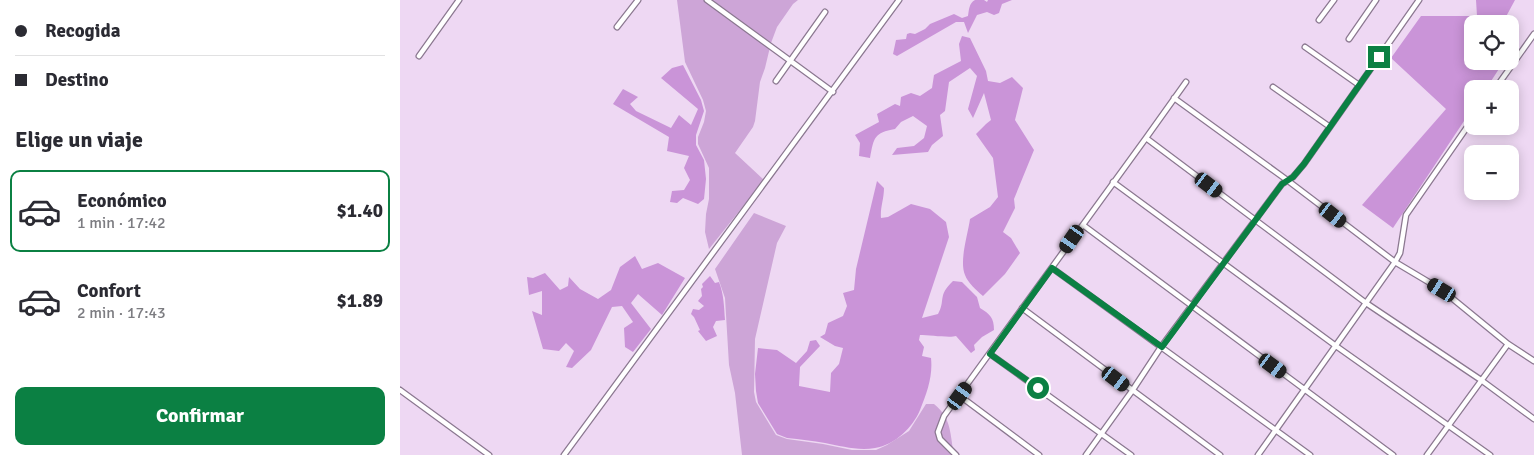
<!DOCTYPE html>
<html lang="es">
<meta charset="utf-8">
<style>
:root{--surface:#fff;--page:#f7f7f7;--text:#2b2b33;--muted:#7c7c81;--line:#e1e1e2;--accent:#0b8043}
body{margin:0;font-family:Signika,sans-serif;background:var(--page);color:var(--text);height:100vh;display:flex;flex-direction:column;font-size:19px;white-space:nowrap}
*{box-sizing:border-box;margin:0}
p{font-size:16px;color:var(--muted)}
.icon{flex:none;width:28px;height:28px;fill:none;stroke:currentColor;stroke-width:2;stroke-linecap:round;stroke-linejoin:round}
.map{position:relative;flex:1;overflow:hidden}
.side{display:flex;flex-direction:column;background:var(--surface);width:400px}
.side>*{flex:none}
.guide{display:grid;align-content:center;height:110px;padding:0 15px;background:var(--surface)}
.buttons{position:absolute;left:1064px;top:15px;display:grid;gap:10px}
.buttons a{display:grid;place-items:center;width:55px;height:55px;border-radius:10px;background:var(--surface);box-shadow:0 2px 12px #0003;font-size:25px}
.end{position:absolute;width:22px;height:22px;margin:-11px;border:6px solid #0b8043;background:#fff;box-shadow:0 0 0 2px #fff}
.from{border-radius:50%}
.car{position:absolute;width:15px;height:30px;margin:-15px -8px;border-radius:6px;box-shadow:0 0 4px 1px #0007;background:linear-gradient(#222 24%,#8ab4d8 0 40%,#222 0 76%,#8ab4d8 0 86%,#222 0)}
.guide b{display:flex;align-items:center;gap:18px;height:48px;font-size:19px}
.guide b+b{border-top:1px solid var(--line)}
.guide i{width:12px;height:12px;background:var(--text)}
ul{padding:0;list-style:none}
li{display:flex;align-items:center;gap:15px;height:82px;margin:0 10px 8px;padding:0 5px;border:2px solid transparent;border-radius:10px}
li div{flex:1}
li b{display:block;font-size:19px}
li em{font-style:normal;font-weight:700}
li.selected{border-color:var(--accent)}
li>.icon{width:45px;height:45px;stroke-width:1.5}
h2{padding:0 15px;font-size:22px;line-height:60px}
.button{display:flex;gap:10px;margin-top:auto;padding:10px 15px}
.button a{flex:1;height:58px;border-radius:10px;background:var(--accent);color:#fff;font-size:20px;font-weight:700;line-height:58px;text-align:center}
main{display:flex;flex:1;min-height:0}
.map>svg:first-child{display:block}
.green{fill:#cda5d7}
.forest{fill:#ca94d8}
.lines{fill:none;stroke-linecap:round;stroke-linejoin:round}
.minor-casing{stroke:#8b7890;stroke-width:7}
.minor{stroke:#fff;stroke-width:4.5}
.route{stroke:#0b8043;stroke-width:6}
</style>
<main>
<section class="side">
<div class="guide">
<b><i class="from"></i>Recogida</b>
<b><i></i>Destino</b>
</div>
<h2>Elige un viaje</h2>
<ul>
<li class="selected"><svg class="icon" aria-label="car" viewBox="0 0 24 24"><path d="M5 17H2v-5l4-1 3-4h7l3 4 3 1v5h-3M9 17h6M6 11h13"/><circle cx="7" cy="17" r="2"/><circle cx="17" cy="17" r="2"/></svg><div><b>Económico</b><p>1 min · 17:42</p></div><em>$1.40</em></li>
<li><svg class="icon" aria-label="car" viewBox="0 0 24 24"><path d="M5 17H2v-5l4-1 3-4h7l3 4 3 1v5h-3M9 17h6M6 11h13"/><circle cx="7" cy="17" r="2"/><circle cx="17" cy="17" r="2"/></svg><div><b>Confort</b><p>2 min · 17:43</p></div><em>$1.89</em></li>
</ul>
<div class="button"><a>Confirmar</a></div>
</section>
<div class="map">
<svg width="1134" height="455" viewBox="0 0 1134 455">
<rect width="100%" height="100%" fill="#eed8f3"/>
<path class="green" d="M277,0H398L393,4L377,27L371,43L365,68L360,82L355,121L353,127L335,153L364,180L309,249L305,232L306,214L309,199V168L298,144V137L304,122L306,111L303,100L285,62Z
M354,213L386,226L377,243L355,339L354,392L356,402L376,435L387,439L423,444L452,450H476L487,445L509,431L526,404H534C552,418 550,435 554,455H342L335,393L329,365L325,298L315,269Z"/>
<path class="forest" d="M575,0H584L587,2L588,0H612L602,4L599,13L594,15L587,12L577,15L568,33L564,22H556L497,56L493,54L496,40L506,39L507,34L510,33L515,34L525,29L530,24L554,14L562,18L568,16C569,10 569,3 575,0Z
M1076,0H1115L1102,24H1072V61H1104L1086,89H1072V109L993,228L962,205L1046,109L991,58L1021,16H1077Z
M562,36L570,38L586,71L588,81L600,83L612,77L623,88L615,120L634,150L614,199L615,208L603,232L611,238L620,253L605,274L583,296C576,290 568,283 565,275C559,261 568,234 570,219L590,207L598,197L593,158L576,134L586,124L591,120L584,93L573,118L568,109L577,76L570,68L549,82L545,111L540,115L543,136L532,145L528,152L492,155L497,148L514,146L524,138L527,126L513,116L501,122L495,129C474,133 474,137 470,158L459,156L460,143L455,135L479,122L477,114L495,104L500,106L501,97L511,93L520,96L532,88L534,75L561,61L559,44Z
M283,65L301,100L304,111L296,135V145L304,160L306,179L304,199L298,204L283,198L277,203L270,202L272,191L284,190L290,180L284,168L289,156L267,151L269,137L213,104L223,89L238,97L230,104L236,111L271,128L279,115L291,125L298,109L261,78L272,68Z
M477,181L484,188C484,199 480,208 481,218L488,217L511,204L530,209L546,222L549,237L522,318L538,314C546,300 537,296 553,281L562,282L577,297L580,308C590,314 594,318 594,330L582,337L574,345L575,350L571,353L556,336C550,338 529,335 520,335L519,340L524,347L522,356L531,358C533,376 527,393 520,410C513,427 495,445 475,448C458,451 441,446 425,443C413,441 400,439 387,438L377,434L358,403L356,391L355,374L358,348L377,350L396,363L407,351L410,341L416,340L420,346L400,367L399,386L430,392L431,373L439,364L443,348L435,346L420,337L425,334L428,323L443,316L447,306L443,293L454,290L456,269Z
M235,256L242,269L258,263L285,278L262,315L238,294L231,303L251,329L233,352L225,347L224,328L233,322L222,306L212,307L191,350L172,368L166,367L174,351L166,343L159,351L143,349L132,311L142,315V291L129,295L127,277L133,278L145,273L160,290L168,286L169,277L180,289L198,299L211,290L220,267Z
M310,276L315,283L319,282C324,295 324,307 325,320L316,321L313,327L317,336L306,341L298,331L300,330L294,317L291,314L293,309L299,310L304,306L298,301L302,296L301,289L303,287L302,284Z"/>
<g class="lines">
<defs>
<path id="minor" d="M307,0L433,92
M919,20L934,0
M217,27L238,0
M949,39L976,0
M905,47L959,85
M19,56L59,0
M376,81L425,12
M786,82L746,138L966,303L1081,380L1134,419
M873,87L930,127
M1095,89L1134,34
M774,98L887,180L995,262L1042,290L1108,344L1134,361
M713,182L936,346L1090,455
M683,225L993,455
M652,268L910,455
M622,308L820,455
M590,354L731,455
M0,390L89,455
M560,396L639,455
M164,455L499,0
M556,455L540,439L538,432L544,416L746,138
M686,455L732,391L761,347L882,184L893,177L904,164L1019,0
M858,455L995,262L1000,253L1006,215L1072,120
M1027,455L1108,344"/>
</defs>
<use href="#minor" class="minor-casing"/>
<use href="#minor" class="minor"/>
</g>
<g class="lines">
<path class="route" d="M638,388L590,354L652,268L762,347L882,184L893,177L904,164L979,57"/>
</g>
</svg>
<div class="buttons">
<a><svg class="icon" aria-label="locate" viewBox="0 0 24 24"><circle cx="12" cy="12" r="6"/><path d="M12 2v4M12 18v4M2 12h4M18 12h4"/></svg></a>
<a>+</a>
<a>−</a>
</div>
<i class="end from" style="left:638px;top:388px"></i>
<i class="end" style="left:979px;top:57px"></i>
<i class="car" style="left:809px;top:185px;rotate:127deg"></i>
<i class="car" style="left:933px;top:215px;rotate:128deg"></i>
<i class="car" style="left:672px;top:239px;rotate:215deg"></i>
<i class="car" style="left:1042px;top:290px;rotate:301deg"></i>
<i class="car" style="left:873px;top:366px;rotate:126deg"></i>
<i class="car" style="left:716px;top:379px;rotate:127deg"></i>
<i class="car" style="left:560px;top:396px;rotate:36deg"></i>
</div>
</main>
